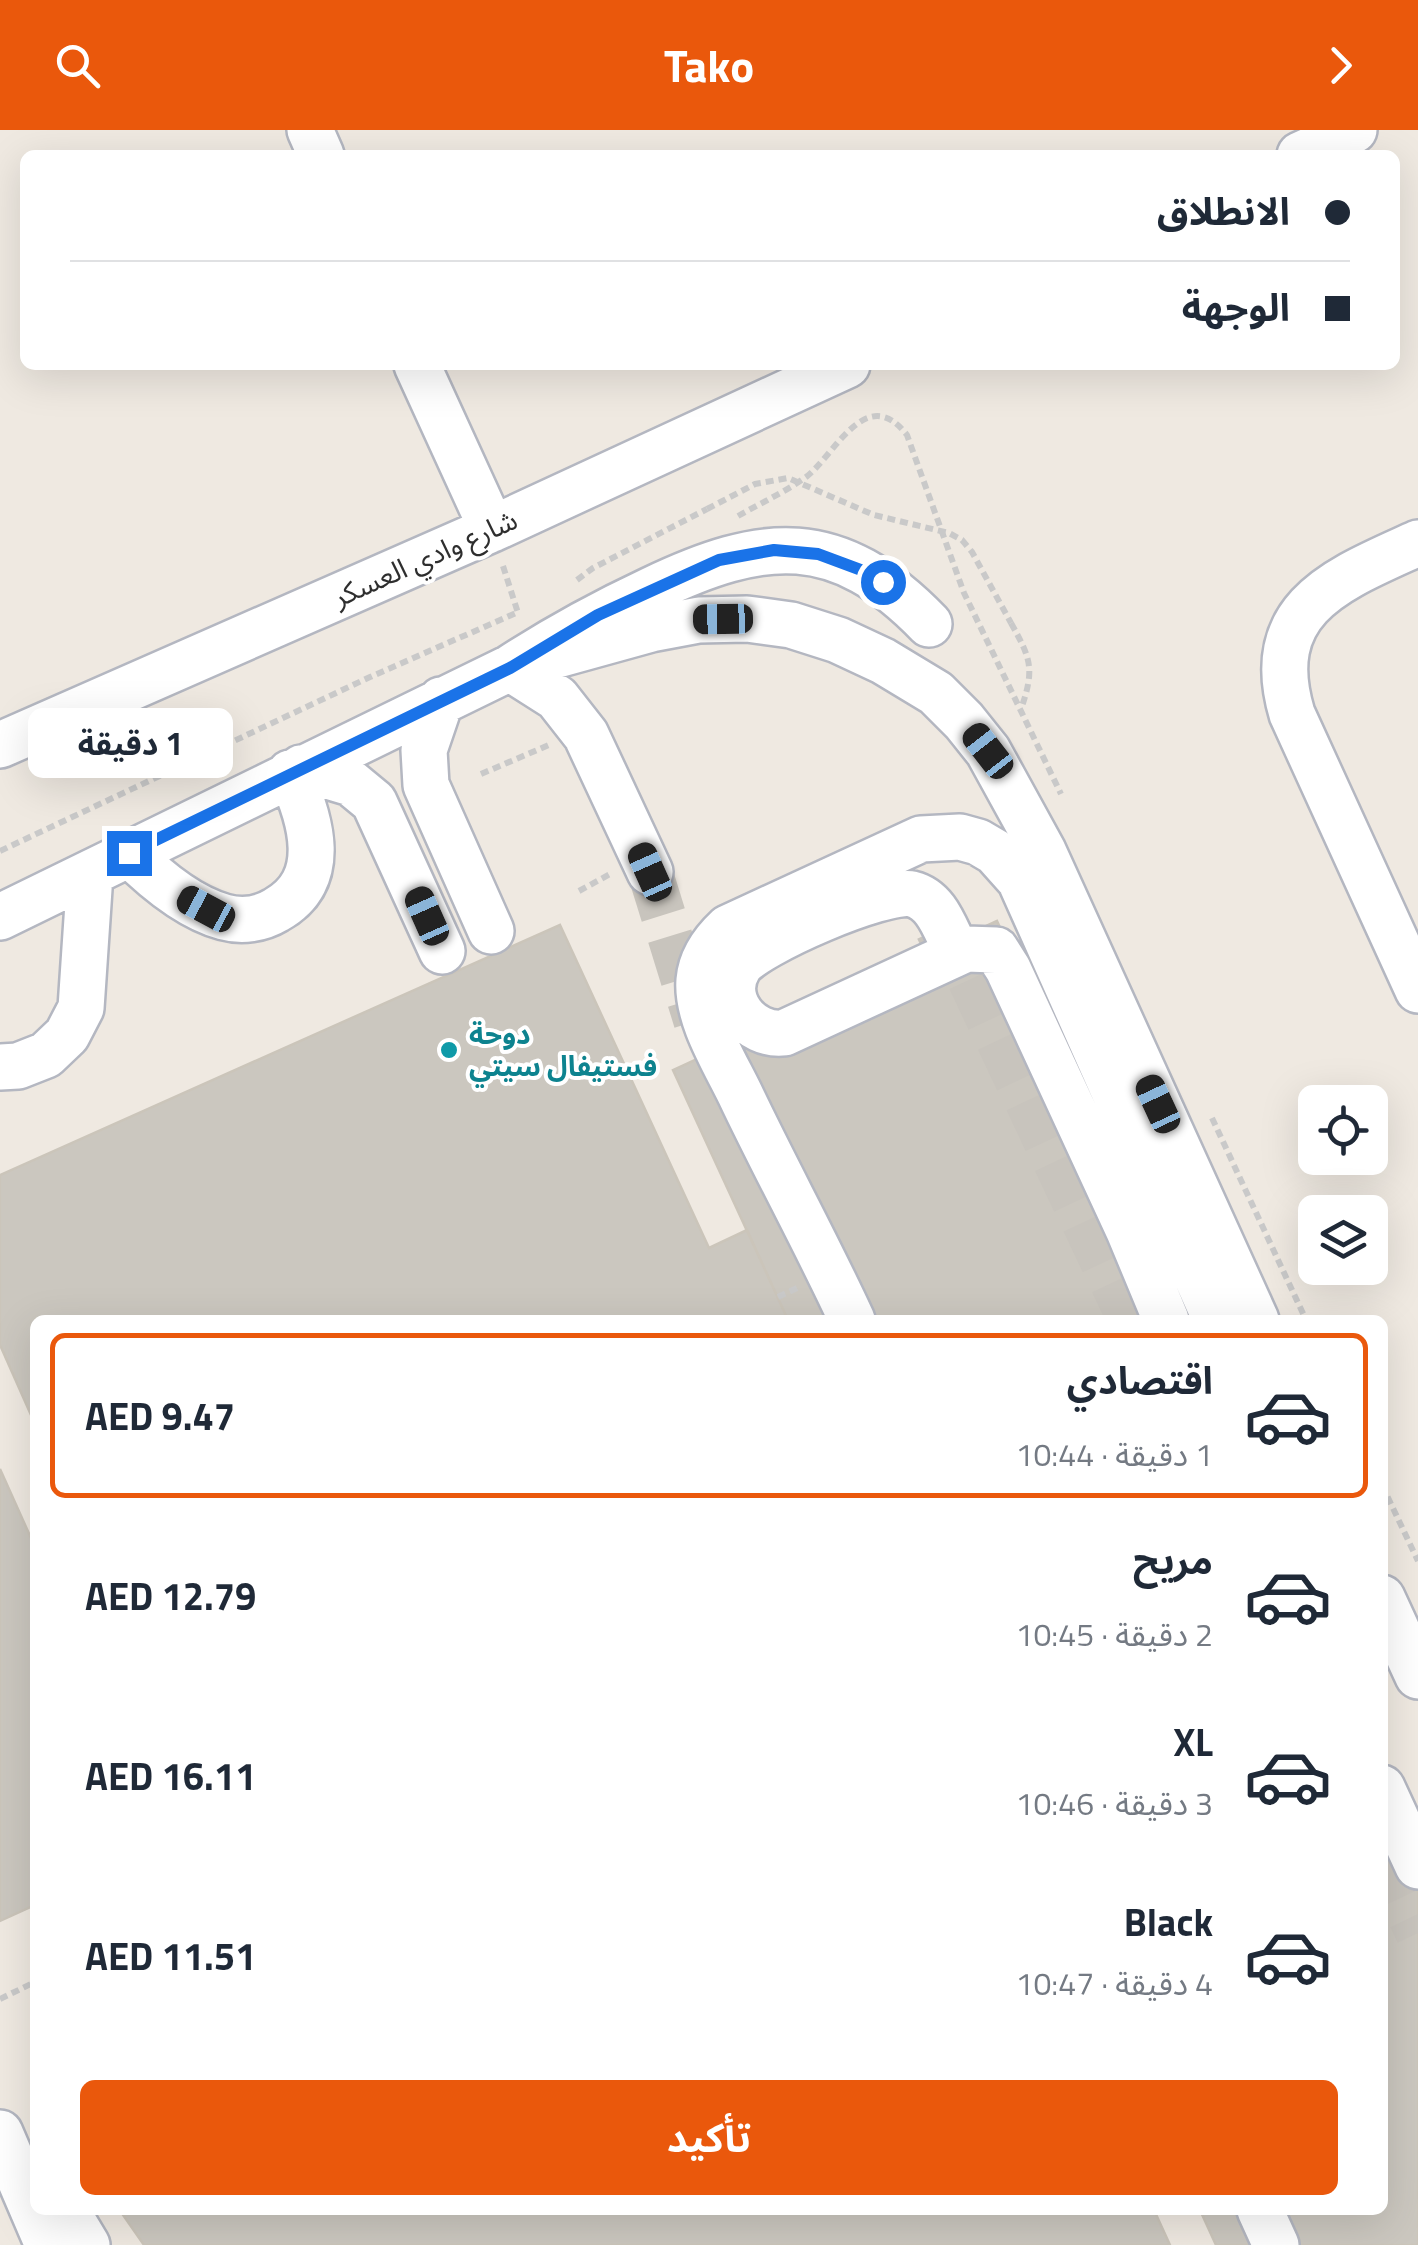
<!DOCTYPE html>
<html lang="ar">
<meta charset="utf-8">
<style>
:root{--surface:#fff;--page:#f2f2f3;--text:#1f2937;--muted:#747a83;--line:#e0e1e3;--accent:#ea580c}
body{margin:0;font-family:"Titillium Web","Noto Sans Arabic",sans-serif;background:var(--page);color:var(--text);direction:rtl;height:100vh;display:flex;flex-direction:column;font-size:38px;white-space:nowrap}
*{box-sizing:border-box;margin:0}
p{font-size:32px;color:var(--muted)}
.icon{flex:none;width:55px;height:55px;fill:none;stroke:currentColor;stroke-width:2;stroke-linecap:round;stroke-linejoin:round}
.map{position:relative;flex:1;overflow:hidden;direction:ltr}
.side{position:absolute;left:30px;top:1185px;width:1358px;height:900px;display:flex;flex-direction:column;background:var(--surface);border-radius:15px;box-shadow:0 10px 40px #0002;direction:rtl}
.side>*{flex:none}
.hud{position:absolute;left:20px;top:20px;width:1380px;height:220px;border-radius:15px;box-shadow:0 10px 40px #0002;direction:rtl;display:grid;align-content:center;height:220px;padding:0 50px;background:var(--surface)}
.tools{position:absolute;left:1298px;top:955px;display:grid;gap:20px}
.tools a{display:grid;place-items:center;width:90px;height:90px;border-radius:15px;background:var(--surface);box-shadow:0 10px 40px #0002;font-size:50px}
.end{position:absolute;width:45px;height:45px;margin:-22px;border:12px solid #1a73e8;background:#fff;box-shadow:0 0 0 5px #fff}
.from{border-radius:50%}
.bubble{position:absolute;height:70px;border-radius:15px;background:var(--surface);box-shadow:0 10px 40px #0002;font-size:32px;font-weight:700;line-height:70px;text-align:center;direction:rtl}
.car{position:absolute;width:30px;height:60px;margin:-30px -15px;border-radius:12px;box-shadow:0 0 8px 2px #0007;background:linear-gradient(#222 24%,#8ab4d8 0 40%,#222 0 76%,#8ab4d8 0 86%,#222 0)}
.hud b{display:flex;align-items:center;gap:35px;height:95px;font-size:38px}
.hud b+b{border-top:2px solid var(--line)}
.hud i{width:25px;height:25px;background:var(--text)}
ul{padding:18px 0 0;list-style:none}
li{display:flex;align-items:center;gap:30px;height:165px;margin:0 20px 15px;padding:0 30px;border:5px solid transparent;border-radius:15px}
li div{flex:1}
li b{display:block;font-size:38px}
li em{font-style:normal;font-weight:700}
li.selected{border-color:var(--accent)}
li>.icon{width:90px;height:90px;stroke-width:1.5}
.button{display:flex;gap:20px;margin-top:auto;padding:20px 50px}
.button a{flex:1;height:115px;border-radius:15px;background:var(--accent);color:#fff;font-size:40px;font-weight:700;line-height:115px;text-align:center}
header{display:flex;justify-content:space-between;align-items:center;height:130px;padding:0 50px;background:var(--accent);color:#fff;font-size:45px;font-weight:700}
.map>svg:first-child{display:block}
.building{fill:#cbc7bf;stroke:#cbc5ba;stroke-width:2.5}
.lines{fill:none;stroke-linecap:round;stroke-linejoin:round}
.minor-tunnel{stroke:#c8c4bd;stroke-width:45;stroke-dasharray:45 22;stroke-linecap:butt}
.minor-casing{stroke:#b4b7c1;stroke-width:50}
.path{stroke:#c9c9c9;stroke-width:6;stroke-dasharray:8 5;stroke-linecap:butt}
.minor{stroke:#fff;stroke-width:45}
.path-bridge{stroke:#c9c9c9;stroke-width:6;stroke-dasharray:8 5;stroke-linecap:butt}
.route{stroke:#1a73e8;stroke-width:12}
.culture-dot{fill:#0f9aa8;stroke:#fff;stroke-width:4}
.labels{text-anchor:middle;stroke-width:8;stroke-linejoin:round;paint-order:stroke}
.street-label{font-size:28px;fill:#2e2e2e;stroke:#fff}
.culture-label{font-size:28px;font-weight:bold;fill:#0d838f;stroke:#fff;text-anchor:start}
</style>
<header><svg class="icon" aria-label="forward" viewBox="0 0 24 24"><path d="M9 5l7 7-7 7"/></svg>Tako<svg class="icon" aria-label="search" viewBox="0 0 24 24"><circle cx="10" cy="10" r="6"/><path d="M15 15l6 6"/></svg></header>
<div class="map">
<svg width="1418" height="2115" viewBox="0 0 1418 2115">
<rect width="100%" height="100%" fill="#efe9e1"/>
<path class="building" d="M997,791L1181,1190H788L673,940Z
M560,795L709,1118L747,1100L788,1190H35V1294L0,1215V1045Z
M0,1339L35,1417V1775L0,1791Z
M1382,1626L1418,1703V2115H1216L1200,2080H1382Z
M128,2080H1154L1170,2115H144L123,2085Z"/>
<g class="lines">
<path class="minor-tunnel" d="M650,742L696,891
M927,829L954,816L1130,1190
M1382,1727L1418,1803"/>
<defs>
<path id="minor" d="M310,0L321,25
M1300,25L1354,0
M417,235L492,399
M1418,413C1339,449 1260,477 1292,584L1418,860
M441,570L424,620L426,655L491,801
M0,615L492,399L847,235
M301,638L351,653L374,672L442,821
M129,723C155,749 188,777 224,787C242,792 261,789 276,780C330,750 311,689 290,643
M650,742L586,605L557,568L510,538C556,508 602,483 651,460C764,406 837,399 929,494
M0,787L510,538L651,499L699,490L747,489L791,495L838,510L883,531L936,563L964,591L988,621L1043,721L1256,1190
M954,816C944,796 936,770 912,764C885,758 755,813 739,837C719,869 750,907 784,903L966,819L996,820L1008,839L1129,1101L1166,1190
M0,937L18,936L46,925L67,905L81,878L90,744
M852,1190C817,1114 776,1040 740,964C724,931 696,887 699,850C701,828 713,812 728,798L921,709L960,707L978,712L995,722L1020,750L1216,1190
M1382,1468L1418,1546
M1382,1658L1418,1736
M0,2003L48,2115
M66,2080L87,2115
M1260,2080L1276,2115"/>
</defs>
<use href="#minor" class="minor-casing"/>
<path class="path" d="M738,386C761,373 785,362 806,347C835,325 866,252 907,305L964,463L1061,664
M503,436L518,483
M577,450L593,438L707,379
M1011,493C1031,529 1035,539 1021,579
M481,644L549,615
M0,721L370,547L516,483
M579,761L612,743
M1212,988L1306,1190
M778,1167L797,1158
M1382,1355L1418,1431
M0,1869L35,1852"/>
<use href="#minor" class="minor"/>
<path class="path-bridge" d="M707,379L755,354L788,348L874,385L949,403L962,410L972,422L1011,493"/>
</g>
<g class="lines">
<path class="route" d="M129,723L510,538L598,485L719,430L774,420L818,424L861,440L883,452"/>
</g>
<circle class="culture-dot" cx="449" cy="920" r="10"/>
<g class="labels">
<g class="street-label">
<text transform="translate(425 428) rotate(-24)" y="10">شارع وادي العسكر</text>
</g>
<g class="culture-label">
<text x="469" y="914">دوحة<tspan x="469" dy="32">فستيفال سيتي</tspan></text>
</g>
</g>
</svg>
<div class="tools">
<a><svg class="icon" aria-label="locate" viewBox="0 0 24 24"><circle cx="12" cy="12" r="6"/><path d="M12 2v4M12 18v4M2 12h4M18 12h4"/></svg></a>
<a><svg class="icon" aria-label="layers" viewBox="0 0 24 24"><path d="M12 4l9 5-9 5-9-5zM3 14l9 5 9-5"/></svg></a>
</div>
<i class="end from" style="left:883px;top:452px"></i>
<i class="end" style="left:129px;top:723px"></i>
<div class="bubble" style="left:28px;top:578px;width:205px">1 دقيقة</div>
<i class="car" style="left:723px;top:489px;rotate:269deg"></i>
<i class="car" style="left:988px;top:621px;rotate:322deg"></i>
<i class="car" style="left:650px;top:742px;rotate:336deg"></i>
<i class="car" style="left:206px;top:779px;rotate:298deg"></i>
<i class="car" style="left:427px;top:786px;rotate:336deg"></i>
<i class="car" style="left:1158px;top:974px;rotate:335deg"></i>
<div class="hud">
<b><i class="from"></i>الانطلاق</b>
<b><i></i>الوجهة</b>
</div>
<section class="side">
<ul>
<li class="selected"><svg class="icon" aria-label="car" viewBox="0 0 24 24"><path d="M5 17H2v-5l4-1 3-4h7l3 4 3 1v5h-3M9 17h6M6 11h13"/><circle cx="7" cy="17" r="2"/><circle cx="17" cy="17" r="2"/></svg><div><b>اقتصادي</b><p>1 دقيقة · 10:44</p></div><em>AED 9.47</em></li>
<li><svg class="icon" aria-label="car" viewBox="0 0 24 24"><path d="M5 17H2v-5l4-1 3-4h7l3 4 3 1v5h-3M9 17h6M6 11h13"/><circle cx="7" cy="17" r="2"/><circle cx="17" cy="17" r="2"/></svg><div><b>مريح</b><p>2 دقيقة · 10:45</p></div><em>AED 12.79</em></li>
<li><svg class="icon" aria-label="car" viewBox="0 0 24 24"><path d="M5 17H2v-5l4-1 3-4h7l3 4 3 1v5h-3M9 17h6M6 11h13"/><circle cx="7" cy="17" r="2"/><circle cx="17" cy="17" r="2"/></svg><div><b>XL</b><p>3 دقيقة · 10:46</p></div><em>AED 16.11</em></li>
<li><svg class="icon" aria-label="car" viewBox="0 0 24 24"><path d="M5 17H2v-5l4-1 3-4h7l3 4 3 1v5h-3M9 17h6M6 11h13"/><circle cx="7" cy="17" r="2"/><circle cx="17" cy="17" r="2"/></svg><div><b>Black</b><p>4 دقيقة · 10:47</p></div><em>AED 11.51</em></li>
</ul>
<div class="button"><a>تأكيد</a></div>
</section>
</div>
